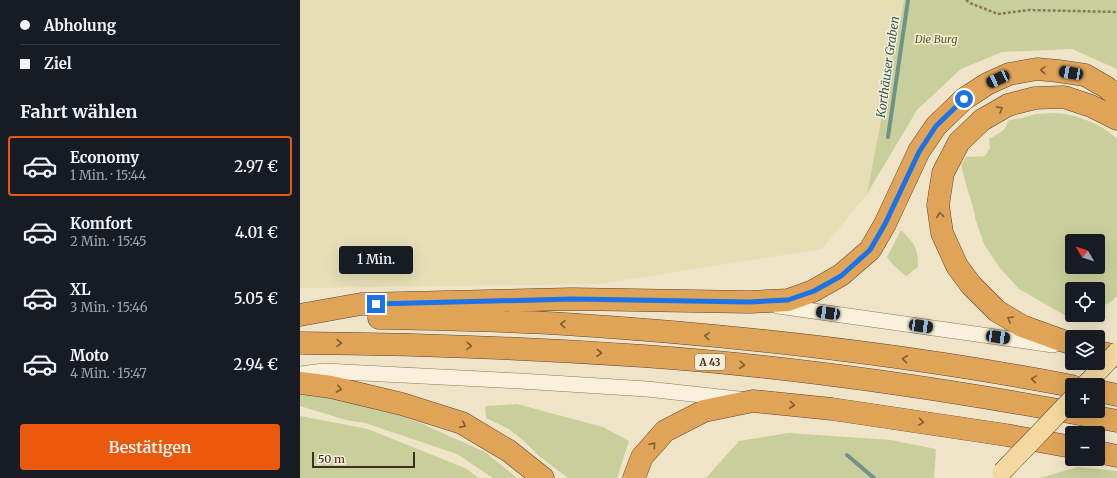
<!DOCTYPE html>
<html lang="de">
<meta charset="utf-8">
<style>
:root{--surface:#171b24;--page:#20242c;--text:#f1f3f6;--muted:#9ea1a6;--line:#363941;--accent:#ea580c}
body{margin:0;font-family:Merriweather,serif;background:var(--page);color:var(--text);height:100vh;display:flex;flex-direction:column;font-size:15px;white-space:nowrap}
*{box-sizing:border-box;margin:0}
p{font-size:13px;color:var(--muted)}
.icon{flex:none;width:22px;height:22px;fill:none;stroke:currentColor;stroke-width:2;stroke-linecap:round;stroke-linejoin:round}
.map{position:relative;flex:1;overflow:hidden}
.details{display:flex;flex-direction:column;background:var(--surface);width:300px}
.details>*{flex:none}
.top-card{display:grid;align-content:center;height:88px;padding:0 20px;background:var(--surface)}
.needle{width:26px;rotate:309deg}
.buttons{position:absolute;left:765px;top:234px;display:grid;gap:8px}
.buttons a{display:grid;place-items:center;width:40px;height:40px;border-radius:4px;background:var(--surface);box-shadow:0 4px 16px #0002;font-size:20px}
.scale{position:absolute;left:12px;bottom:10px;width:103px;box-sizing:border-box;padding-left:4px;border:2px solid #3d2e20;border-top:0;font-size:11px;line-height:14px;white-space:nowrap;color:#3d2e20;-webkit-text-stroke:3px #f7eed8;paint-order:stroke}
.end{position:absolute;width:18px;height:18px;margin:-9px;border:5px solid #1a73e8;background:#fff;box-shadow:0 0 0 2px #fff}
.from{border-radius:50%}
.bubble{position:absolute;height:28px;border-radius:4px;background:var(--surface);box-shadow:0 4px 16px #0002;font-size:13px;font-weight:600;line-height:28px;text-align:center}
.car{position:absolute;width:12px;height:24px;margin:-12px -6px;border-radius:5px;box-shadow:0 0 3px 1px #0007;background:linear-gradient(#222 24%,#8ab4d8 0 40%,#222 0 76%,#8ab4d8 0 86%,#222 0)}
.top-card b{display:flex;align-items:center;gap:14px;height:38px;font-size:15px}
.top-card b+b{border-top:1px solid var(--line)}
.top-card i{width:10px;height:10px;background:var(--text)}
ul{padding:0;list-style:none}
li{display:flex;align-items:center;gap:12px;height:60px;margin:0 8px 6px;padding:0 12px;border:2px solid transparent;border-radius:4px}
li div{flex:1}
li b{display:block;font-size:15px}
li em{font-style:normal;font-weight:600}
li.on{border-color:var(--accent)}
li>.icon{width:36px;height:36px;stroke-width:1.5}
h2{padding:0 20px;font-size:18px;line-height:48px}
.primary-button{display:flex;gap:8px;margin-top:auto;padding:8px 20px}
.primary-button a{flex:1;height:46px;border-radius:4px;background:var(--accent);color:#fff;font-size:16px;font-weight:600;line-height:46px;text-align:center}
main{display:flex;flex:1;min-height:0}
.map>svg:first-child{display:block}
.farmland{fill:#e6deb5}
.green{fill:#c9cf9b;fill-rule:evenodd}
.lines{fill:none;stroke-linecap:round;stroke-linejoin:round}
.stream{stroke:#6f938a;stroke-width:4}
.minor-casing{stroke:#8d765c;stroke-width:16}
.highway-casing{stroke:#5b4430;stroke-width:23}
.path{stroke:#8d765c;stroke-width:2.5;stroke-dasharray:3 2;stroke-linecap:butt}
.minor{stroke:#faf1dc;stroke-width:15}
.highway{stroke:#e0a458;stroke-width:22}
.major-bridge-casing{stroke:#5b4430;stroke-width:20;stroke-linecap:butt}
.major-bridge{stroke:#f3d9a0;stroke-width:19}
.oneway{stroke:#7e5d36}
.route{stroke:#1a73e8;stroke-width:5}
.labels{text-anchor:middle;stroke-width:3;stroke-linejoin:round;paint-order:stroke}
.shield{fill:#f7eed8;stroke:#756857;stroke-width:1}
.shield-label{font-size:10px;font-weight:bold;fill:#3d2e20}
.park-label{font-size:11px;font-style:italic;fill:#4d5a26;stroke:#f7eed8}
.water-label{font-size:12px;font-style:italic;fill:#2f5d5a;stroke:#f7eed8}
</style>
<main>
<section class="details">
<div class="top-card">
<b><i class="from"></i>Abholung</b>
<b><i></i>Ziel</b>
</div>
<h2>Fahrt wählen</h2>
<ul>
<li class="on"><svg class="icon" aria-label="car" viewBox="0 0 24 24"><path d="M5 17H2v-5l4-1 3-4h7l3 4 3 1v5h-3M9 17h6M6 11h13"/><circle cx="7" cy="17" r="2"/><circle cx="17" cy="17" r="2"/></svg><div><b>Economy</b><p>1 Min. · 15:44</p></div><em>2.97 €</em></li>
<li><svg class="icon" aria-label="car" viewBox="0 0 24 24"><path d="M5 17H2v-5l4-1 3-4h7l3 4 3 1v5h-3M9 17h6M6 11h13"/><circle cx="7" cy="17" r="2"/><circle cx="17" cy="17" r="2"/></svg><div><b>Komfort</b><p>2 Min. · 15:45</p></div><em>4.01 €</em></li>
<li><svg class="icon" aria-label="car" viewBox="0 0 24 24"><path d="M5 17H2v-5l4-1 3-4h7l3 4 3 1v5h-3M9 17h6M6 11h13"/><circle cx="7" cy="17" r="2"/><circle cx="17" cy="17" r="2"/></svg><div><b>XL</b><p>3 Min. · 15:46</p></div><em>5.05 €</em></li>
<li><svg class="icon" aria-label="car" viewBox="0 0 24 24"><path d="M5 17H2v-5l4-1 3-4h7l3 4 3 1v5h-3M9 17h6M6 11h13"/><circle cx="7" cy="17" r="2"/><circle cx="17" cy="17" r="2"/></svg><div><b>Moto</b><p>4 Min. · 15:47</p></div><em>2.94 €</em></li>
</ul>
<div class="primary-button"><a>Bestätigen</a></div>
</section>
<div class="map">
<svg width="817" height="478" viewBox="0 0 817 478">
<rect width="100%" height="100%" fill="#f0e4c8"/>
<path class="farmland" d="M0,0H604L567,194L522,249L299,284L0,288Z"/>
<path class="green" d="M604,0H817V69L772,49L702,52L661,69L617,110L567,194Z
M753,113C774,113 802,124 817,139V296L812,301L798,309V289H772V315H789L781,321L773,320L719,289L699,267L684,244L676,221L673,207L667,188L661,165L666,157L685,156L690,148L689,139L704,130L709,120L722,118L736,114ZM772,241H798V267H772Z
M601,230C615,244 618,247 618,267L606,276L593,265L587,257Z
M0,394L25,396L80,408L118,422L185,452L217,478H193L157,454L65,423L46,420L0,406Z
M217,404L303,427L329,441L317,478H268L239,456L226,443L209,429L186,418L185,406Z
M0,416L68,429L165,468L179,478H0Z
M489,433L591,440L636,449L634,478H406L439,441Z
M778,467L817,471V478H740Z"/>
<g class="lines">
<path class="stream" d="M588,137L608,0
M547,455L574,478"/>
<defs>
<path id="minor" d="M478,306L753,345
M0,374L24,371L220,381L347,389L438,399"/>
<path id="highway" d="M0,315L61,304L272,299L450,302L488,300L513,291L541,275L570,250L585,224L619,151L636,126L664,99L687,84L709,74L737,69L758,71L785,75L806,87L817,96
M79,318C141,319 203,320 265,324C435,335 605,354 772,386
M0,343C114,344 228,348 343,356C502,367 660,391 817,421
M772,344L722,326L697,311L671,285L657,266L642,233L638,205L643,173L659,142L682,120L708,105L735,98L764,97L791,106L817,119
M798,352L817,356
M0,383L31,387L102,404L162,423L209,451L243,478
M798,391L817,395
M798,452L817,456
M334,478L342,457L365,431L404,411L453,401L532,409L706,435L772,447"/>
</defs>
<use href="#minor" class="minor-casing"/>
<use href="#highway" class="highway-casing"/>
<path class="path" d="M666,0L670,3L698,14L729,10L817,12"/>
<use href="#minor" class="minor"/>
<use href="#highway" class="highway"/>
<defs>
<path id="major-bridge" d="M785,385L817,352
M702,472L772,399"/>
</defs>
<use href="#major-bridge" class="major-bridge-casing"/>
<use href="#major-bridge" class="major-bridge"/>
</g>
<defs><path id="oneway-chevron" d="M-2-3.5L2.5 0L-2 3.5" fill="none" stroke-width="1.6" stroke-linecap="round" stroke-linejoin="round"/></defs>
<g class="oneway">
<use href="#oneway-chevron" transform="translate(743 70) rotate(-177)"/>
<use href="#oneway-chevron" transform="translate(700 109) rotate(-30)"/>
<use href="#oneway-chevron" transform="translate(640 215) rotate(-98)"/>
<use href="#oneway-chevron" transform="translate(710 319) rotate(-150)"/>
<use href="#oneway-chevron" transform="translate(263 324) rotate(-177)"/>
<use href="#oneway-chevron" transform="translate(407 336) rotate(-175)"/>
<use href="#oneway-chevron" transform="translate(39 343) rotate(1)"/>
<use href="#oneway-chevron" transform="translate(169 346) rotate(3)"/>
<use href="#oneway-chevron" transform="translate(299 353) rotate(4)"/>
<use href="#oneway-chevron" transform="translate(605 359) rotate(-172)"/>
<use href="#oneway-chevron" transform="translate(442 365) rotate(6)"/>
<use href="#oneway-chevron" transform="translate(734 379) rotate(-171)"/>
<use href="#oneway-chevron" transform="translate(39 389) rotate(13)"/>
<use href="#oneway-chevron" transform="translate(492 405) rotate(6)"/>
<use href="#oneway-chevron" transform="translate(621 422) rotate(9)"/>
<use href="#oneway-chevron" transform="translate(163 425) rotate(26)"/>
<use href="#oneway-chevron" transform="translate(353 445) rotate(-49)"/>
</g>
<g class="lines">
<path class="route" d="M76,304L272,299L450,302L488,300L514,291L541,276L570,250L585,224L619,152L636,126L664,99"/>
</g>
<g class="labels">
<rect class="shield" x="395" y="354" width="30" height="16" rx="3"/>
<g class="shield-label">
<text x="410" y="366">A 43</text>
</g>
<g class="park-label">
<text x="636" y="43">Die Burg</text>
</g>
<g class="water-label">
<text transform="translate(588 67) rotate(-82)" y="4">Korthäuser Graben</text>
</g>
</g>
</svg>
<div class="buttons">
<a><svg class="needle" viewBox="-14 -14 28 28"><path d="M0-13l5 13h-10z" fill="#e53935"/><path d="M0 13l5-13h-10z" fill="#9ea1a6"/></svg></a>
<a><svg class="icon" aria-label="locate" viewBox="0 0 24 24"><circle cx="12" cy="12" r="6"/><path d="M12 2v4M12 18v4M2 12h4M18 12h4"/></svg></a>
<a><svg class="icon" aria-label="layers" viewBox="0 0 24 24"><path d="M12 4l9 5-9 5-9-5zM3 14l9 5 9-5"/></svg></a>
<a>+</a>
<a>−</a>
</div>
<div class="scale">50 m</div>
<i class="end from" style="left:664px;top:99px"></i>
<i class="end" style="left:76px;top:304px"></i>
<div class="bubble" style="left:39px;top:246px;width:74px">1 Min.</div>
<i class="car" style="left:771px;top:73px;rotate:280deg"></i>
<i class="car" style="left:698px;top:79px;rotate:245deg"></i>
<i class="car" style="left:528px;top:313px;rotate:278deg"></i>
<i class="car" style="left:621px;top:326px;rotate:98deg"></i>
<i class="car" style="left:698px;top:337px;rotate:98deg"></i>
</div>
</main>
